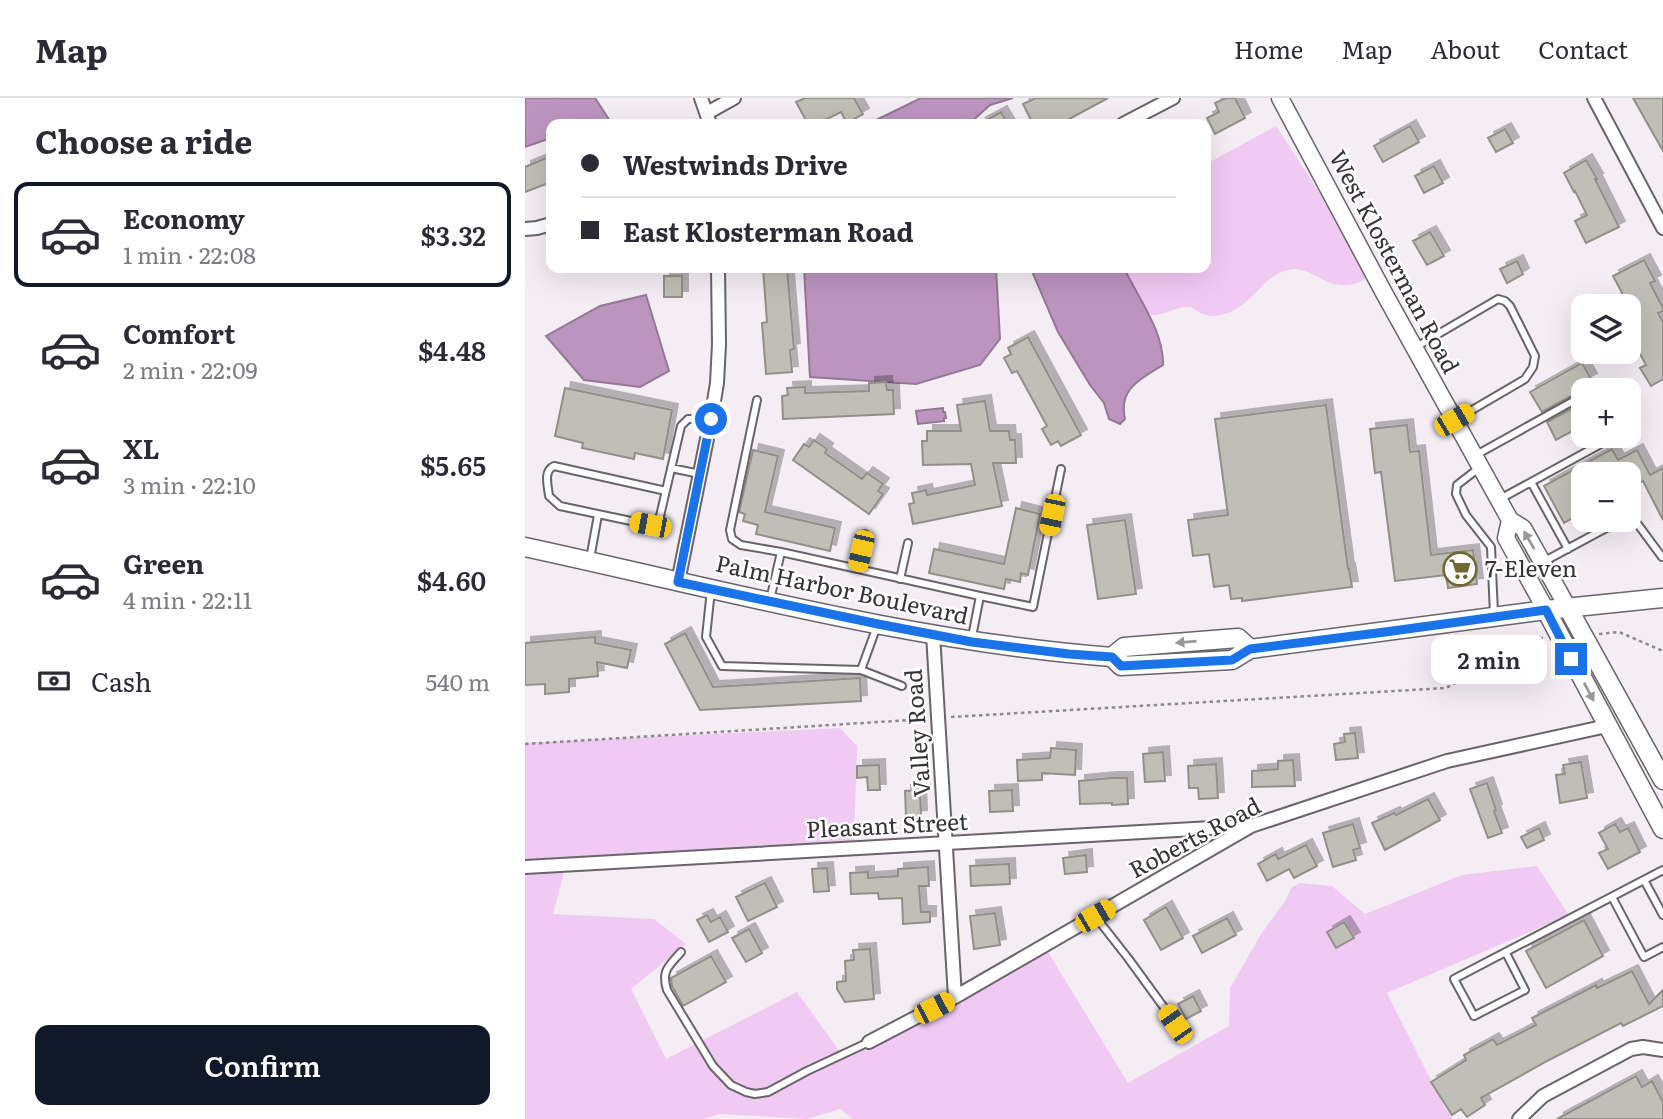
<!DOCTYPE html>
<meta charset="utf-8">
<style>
:root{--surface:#fff;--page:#f2f2f3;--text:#2b2b33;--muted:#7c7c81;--line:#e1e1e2;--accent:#111827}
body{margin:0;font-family:Literata,serif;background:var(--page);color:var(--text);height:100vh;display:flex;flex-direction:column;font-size:26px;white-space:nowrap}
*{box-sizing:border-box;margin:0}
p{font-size:23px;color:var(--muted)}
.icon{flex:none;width:38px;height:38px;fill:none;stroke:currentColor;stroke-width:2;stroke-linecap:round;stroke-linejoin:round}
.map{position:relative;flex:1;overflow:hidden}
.drawer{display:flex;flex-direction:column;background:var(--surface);width:525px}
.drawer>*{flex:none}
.banner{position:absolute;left:21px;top:21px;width:665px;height:154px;border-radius:14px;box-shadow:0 7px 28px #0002;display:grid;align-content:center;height:154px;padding:0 35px;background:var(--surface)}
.controls{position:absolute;left:1046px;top:196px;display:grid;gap:14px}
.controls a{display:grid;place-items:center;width:70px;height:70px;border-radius:14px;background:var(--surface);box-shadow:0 7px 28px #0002;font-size:35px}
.end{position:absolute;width:32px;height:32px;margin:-16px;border:9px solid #1a73e8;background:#fff;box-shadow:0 0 0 4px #fff}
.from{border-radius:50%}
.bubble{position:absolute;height:49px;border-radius:14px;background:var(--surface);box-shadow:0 7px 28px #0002;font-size:23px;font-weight:600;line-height:49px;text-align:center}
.car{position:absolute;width:21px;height:42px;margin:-21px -10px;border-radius:9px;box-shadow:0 0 5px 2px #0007;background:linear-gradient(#f5c518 24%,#345 0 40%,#f5c518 0 76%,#345 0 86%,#f5c518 0)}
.banner b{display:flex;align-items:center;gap:24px;height:66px;font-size:26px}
.banner b+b{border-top:2px solid var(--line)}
.banner i{width:18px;height:18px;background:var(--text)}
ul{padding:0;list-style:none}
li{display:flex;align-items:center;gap:21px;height:105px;margin:0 14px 10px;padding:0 21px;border:4px solid transparent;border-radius:14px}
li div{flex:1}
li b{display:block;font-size:26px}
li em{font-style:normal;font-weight:600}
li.active{border-color:var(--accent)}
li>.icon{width:63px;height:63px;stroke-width:1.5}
h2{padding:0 35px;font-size:32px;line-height:84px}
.pay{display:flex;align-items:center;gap:18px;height:77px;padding:0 35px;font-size:26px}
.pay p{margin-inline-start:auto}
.action{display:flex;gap:14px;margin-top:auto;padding:14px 35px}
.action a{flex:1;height:80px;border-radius:14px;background:var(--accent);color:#fff;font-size:28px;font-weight:600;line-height:80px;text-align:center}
header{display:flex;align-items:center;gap:42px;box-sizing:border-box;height:98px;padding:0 35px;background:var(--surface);border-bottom:2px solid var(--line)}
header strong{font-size:33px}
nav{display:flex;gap:38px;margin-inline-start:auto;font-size:24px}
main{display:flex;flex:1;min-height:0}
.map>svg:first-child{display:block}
.green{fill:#f1caf4}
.water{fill:#bc95bf;stroke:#947896;stroke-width:2}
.building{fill:#c0bfb7;stroke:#918f89;stroke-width:2;filter:url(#shadow)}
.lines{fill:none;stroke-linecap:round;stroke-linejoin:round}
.service-casing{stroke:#696469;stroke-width:10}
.minor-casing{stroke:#696469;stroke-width:16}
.tertiary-casing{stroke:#696469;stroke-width:19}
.secondary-casing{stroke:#696469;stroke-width:21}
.path{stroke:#8c888c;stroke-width:2.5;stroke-dasharray:3.5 3.5;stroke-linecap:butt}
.service{stroke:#fff;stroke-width:6}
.minor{stroke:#fff;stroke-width:12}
.tertiary{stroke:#fff;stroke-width:16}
.secondary{stroke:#fff;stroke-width:18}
.oneway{fill:#9a999a}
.route{stroke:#1a73e8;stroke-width:9}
.labels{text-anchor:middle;stroke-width:5;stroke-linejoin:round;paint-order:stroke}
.street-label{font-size:23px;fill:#353335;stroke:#fefdfe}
.poi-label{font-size:23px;fill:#353335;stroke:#fefdfe;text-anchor:start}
</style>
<header>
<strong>Map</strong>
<nav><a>Home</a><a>Map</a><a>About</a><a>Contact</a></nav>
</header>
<main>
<section class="drawer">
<h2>Choose a ride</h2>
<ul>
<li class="active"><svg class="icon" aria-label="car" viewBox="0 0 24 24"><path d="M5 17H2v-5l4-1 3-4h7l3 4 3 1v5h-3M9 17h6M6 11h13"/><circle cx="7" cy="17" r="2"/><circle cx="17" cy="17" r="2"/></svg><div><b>Economy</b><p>1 min · 22:08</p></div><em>$3.32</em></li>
<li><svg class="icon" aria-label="car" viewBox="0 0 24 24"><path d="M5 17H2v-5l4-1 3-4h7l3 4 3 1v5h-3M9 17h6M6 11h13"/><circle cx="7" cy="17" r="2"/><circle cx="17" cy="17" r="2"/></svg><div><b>Comfort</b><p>2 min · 22:09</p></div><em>$4.48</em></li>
<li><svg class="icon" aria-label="car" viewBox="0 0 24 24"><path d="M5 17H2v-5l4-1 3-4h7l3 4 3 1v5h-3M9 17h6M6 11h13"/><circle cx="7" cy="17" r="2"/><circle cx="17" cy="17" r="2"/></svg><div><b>XL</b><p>3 min · 22:10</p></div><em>$5.65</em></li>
<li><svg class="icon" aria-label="car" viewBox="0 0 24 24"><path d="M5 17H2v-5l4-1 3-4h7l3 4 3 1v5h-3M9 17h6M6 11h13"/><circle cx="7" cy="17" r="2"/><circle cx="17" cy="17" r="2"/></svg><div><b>Green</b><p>4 min · 22:11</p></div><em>$4.60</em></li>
</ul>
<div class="pay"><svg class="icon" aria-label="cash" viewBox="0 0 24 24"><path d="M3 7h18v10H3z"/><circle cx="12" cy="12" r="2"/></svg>Cash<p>540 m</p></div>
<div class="action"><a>Confirm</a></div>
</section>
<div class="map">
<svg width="1138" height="1021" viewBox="0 0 1138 1021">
<defs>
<filter id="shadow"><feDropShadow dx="6" dy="-6" stdDeviation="0" flood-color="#0004"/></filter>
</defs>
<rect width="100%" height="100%" fill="#f4eef4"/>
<path class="green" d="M751,28L809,117L842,180C834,185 826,188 816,187C796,187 783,165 760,173C743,178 735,192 722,203C711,213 692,222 678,216C672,214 669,209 663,209C650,209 639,218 626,217L619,208L599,170H681V66Z
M315,630L332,648L329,745L239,751L210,765L40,771L28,816L129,821L161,846L106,891L141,961L272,894L320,961L339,951L341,953L432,906L438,905L439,902L523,854L603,985L704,928L705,890L736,836L761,802L766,790L775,785L807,788L840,816L937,777L1012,768L1044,817L862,895L919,1008L928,1021H328L315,1011L282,1021L195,1016L179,1021H0V645Z"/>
<path class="water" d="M0,0H70L87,26H26V40L0,49Z
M396,0H488L465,7L444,26H343Z
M279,170H471L475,241L455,267L391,286L285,279Z
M509,170H599C613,200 639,233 638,267C616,281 593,290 600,321L595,326L584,321L579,305L565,287L533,234L506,171Z
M121,197L144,273L115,289L59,282L21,238L75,208Z
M418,310V314H420L421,320H419V323L393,326L391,313Z"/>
<path class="building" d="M280,0H329L338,16L322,25L316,14L292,26H283L271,4Z
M511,0H583L535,26H517L515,22L508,26L498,6Z
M701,0H710L720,20L690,36L682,20L694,14L690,5Z
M1108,0H1138V53L1125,30Z
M476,14L483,26H454Z
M885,28L894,44L858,64L849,48Z
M980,31L988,45L971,54L963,40Z
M26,58V84L0,94V69Z
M1061,62L1072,81H1070L1094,129L1061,145L1050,123L1062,117L1050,93L1049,94L1039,75Z
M909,68L918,85L899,95L890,78Z
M905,134L919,158L902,167L888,143Z
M1119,162L1130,183L1125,185L1138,210V213L1133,215L1138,224V281L1126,288L1115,270L1121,267L1106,239L1111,236L1104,224V208L1088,178Z
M992,163L998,176L982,185L975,171Z
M238,170H262L269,251L265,252L267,274L241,276L237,225L242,224Z
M139,178H157V199H139Z
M503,239L556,337L536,348L533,343L526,347L517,331L522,328L492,273L487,275L479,260L486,256L483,250Z
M1057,265L1066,281L1059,285V291L1017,314L1005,294Z
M361,284L362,292H368L369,316L258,321L257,298L263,297L262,290L280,289V295L344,293V285Z
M40,290L147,312L138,361L110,355L109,361L57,350L58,345L30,338Z
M460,303L465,333H484L485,342H490L491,365H468L477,408L388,426L384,406L389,405L387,395L401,392L402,397L450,387L446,366L398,367L397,343H402V333H436L432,307Z
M1059,304V327L1031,342L1022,324Z
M801,307L823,471H824L827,489L717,503V500L706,501L704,487L689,489L684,456L668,458L663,422L703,417L690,321Z
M882,327L885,354L894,353L906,457L948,452L952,486L923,490L921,477L870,483L856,374L850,375L845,331Z
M289,342L302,351L300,355L337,381L342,375L358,386L353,393L358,396L344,416L268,362L279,346L284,349Z
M1087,351L1093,362L1112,352L1125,377L1138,370V422L1118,383L1104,390V376H1059V414L1039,425L1019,388Z
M228,352L253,358L240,414L310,430L305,453L231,436L233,427L218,423L220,416L214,414Z
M491,410L515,416L503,477L496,475L495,484L481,481L479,491L404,475L409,451L479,466Z
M600,422L611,496L573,501L562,427Z
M160,535L188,589L335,580L336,603L175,612L140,546Z
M70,539V545L106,552L102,570L72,564L73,578L44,581V594L20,596V586L0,587V545Z
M830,635L833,660L811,662L809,646L820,644L819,636Z
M526,650L551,652L550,677L517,675V682L493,683L492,662L525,660Z
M638,654L640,683L620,684L618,656Z
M768,662L770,688L727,689V673L753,671V663Z
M1056,664L1062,700L1035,705L1031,677L1040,676L1038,667Z
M691,666L693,700L674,701L673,690H664L663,668Z
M354,667L355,692H343L342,679L332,680V668Z
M586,680H602L603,706L587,707V705L555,706L554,683Z
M962,685L971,712L969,713L977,735L963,740L945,691Z
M395,692L396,718L381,719L380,693Z
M487,692L488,713L465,714L464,693Z
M903,701L915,722L860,752L847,725L869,715L871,717Z
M828,726L835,750L828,752L831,762L808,769L798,735Z
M1090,726L1095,734L1103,730L1115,754L1083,771L1074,755L1083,751L1074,735Z
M1014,730L1019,742L1002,750L996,739Z
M781,747L792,768L769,780L764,771L742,783L733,766L751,756L753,761Z
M561,757L562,774L540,776L538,760Z
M484,766L485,786L446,788L445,768Z
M403,769L404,788H394L396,814H405V824L378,826L377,800L354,801L353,795L326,796L325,775L343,774V780L373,778V771Z
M302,770L304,793L289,794L287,771Z
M240,785L252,809L223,823L211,799Z
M641,809L658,840L636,852L619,822Z
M470,815L475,847L449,851L445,818Z
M182,817L186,824L195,819L203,834L184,844L172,822Z
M702,820L711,837L677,855L668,838Z
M1059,822L1078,858L1021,890L1001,853Z
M819,824L829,840L811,850L802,834Z
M224,831L237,855L221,864L207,840Z
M345,851L349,901L320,904L312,891V884L321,883L320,863L329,862L328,852Z
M186,858L201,884L158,908L147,888L146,880Z
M1107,873L1124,906L1138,892V908L1098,928L1096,925L1022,963L956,1000L960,1007L942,1019L936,1011L927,1017L906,984L941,962L939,957L968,941L972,947L1011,927L1007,920L1071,887L1072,890Z
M668,898L676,913L661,921L653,906Z
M1111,978L1117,989L1127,983L1138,1004V1021H1032Z"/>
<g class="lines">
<defs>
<path id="service" d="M891,249L973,201L980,203L985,208L1010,258L1008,269L1000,281L930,322
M232,302L205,432L207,441L216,447L256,454L455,498L447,539
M951,357L1059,297
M146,370L175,376
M954,370L932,387L931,396L941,417L966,449L969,516
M1006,384L1043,451
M141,393L29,368C18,373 23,388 24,398L35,408L125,427L131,425L135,418L156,328L163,321H185
M975,401L1085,341
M1104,417H1106L1137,459
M65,461L73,417
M1018,464L1096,422
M332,471L340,436
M375,481L383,445
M186,492L181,539L197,568L336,572L352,528
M455,498L508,509L536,371
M245,502L256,454
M336,572L377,588
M1119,782L1138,817
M1087,799L1119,859L1138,849
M570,818L603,860L651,926
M156,854C144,868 136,872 142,892L188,968L206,987L221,994L230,996L243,994L282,973L344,944
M981,855L1000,892L949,918L929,881L1138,772"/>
<path id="minor" d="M176,0L185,26
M1069,0L1138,130
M182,15L209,0
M598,26L648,0
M0,131L12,130L26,126
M153,484L186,321L192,285L194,246L193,170
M408,536L430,899
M0,769L722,728
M344,944L430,899L726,728L922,663L1082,628
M994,1021L1018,998L1106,951L1118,949L1138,952"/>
<path id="tertiary" d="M755,0L859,195L985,422L998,430L1043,510
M985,422L981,440L1021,512"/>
<path id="secondary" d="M0,449C194,491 388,544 587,559L596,568L707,562L725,551L1021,512L1138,500
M1043,510L1138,682
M1021,512L1138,731
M587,559L599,549L713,540L725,551"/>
</defs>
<use href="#service" class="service-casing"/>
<use href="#minor" class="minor-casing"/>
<use href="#tertiary" class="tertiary-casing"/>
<use href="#secondary" class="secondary-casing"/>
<path class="path" d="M1074,536L1094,534L1138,553
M426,619L921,590L1014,540H1018
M0,646L402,621"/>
<use href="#service" class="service"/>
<use href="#minor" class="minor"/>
<use href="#tertiary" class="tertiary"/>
<use href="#secondary" class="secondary"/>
</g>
<defs><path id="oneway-solid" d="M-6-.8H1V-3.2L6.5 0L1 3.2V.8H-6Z" transform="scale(1.75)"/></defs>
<g class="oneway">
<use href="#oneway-solid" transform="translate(1004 442) rotate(-120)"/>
<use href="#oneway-solid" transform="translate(661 544) rotate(175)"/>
<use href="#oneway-solid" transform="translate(1064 594) rotate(62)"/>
</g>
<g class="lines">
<path class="route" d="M186,321L153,484L353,526L447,544L544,556L587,559L596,568L707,562L725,551L860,534L1021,512L1046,561"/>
</g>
<defs>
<symbol id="supermarket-ring" viewBox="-11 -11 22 22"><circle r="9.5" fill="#fefdfe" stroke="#716733" stroke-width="1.5"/><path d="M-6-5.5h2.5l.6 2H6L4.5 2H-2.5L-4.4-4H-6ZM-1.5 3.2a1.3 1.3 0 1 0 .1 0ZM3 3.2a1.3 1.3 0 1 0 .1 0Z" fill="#716733"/></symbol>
</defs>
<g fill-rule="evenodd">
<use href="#supermarket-ring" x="916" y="452" width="38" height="38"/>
</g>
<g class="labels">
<g class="street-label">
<text transform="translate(869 164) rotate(62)" y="8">West Klosterman Road</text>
<text transform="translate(317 492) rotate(12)" y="8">Palm Harbor Boulevard</text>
<text transform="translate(393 635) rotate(-94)" y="8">Valley Road</text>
<text transform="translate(362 728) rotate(-3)" y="8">Pleasant Street</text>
<text transform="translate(670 740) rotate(-28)" y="8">Roberts Road</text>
</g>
<g class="poi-label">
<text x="960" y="479">7-Eleven</text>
</g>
</g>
</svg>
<div class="controls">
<a><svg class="icon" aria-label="layers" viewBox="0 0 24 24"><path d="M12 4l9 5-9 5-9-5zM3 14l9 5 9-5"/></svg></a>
<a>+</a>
<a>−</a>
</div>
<i class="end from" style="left:186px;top:321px"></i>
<i class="end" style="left:1046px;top:561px"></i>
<div class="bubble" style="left:906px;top:537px;width:116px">2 min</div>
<i class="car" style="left:929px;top:322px;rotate:60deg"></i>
<i class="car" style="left:527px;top:417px;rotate:192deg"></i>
<i class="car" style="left:125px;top:427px;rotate:281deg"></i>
<i class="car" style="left:336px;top:453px;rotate:193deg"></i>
<i class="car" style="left:570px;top:818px;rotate:60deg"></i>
<i class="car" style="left:409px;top:910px;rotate:63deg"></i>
<i class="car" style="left:650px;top:926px;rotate:325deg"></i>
<div class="banner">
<b><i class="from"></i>Westwinds Drive</b>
<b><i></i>East Klosterman Road</b>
</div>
</div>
</main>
